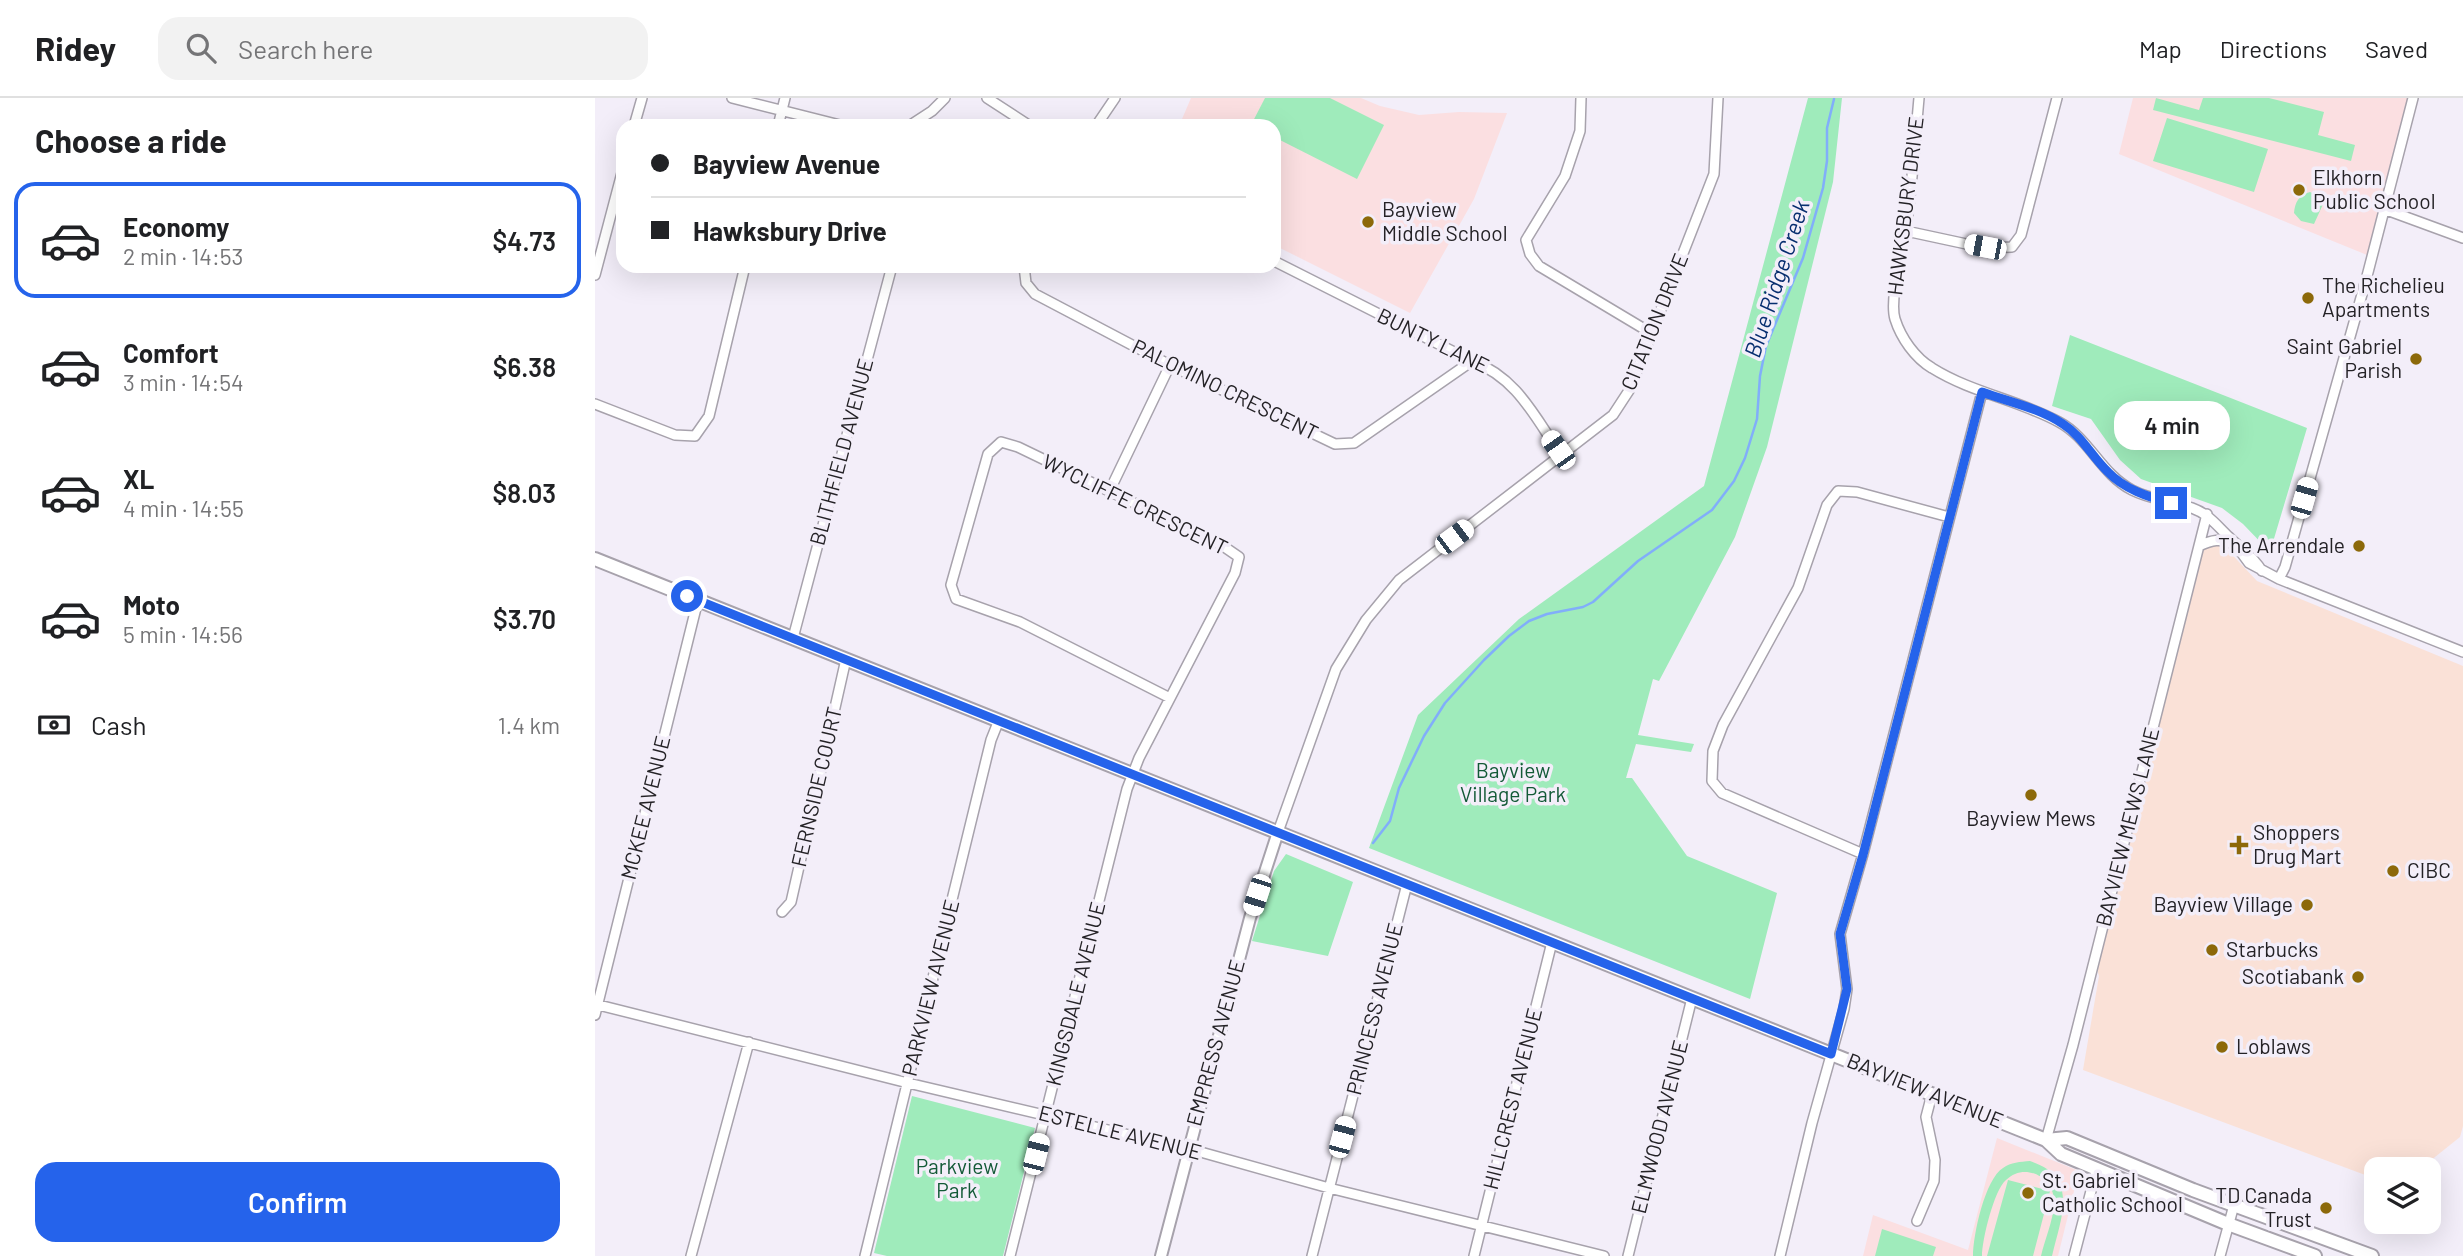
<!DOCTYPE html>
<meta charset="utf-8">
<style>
:root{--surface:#fff;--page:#f2f2f2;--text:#202124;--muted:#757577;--line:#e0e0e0;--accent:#2563eb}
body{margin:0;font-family:Barlow,sans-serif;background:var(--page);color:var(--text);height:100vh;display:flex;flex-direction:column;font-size:26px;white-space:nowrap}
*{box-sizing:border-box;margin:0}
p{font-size:23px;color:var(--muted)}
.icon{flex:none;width:38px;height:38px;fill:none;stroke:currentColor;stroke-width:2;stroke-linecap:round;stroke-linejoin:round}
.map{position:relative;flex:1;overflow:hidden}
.panel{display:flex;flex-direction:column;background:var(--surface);width:595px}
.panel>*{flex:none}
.top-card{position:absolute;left:21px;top:21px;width:665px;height:154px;border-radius:21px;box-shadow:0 7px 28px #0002;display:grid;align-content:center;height:154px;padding:0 35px;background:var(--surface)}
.controls{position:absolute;left:1769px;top:1059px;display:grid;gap:14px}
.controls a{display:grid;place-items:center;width:77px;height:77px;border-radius:14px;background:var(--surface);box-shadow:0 7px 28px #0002;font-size:35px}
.end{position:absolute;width:32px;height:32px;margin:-16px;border:9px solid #2563eb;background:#fff;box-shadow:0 0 0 4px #fff}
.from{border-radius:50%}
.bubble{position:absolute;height:49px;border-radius:21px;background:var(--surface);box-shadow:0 7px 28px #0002;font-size:23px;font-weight:600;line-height:49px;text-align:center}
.car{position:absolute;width:21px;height:42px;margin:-21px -10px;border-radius:9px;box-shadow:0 0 5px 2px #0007;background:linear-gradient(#fff 24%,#345 0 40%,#fff 0 76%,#345 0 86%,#fff 0)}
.top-card b{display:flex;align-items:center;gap:24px;height:66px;font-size:26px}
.top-card b+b{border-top:2px solid var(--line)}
.top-card i{width:18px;height:18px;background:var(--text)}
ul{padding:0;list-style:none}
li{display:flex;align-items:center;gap:21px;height:116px;margin:0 14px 10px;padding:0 21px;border:4px solid transparent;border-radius:21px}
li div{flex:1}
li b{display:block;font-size:26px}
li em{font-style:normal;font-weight:600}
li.on{border-color:var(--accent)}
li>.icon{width:63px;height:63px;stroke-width:1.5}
h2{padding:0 35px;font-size:32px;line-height:84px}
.pay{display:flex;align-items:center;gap:18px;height:77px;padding:0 35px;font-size:26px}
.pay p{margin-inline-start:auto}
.action{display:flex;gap:14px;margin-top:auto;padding:14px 35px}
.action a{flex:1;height:80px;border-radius:21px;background:var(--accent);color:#fff;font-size:28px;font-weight:600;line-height:80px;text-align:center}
header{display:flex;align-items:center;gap:42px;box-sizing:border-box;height:98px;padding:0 35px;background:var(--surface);border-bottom:2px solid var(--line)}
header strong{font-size:33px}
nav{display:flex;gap:38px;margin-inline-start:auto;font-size:24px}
.search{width:490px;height:63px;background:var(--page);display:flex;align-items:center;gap:18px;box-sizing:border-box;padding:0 24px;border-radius:21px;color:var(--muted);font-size:26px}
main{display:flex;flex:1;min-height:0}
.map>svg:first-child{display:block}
.commercial{fill:#fae1d7}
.education{fill:#fbdfe1}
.green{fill:#9febbb}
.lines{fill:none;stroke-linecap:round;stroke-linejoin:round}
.stream{stroke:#81aefa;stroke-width:2.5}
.minor-casing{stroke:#a7a2ac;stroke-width:12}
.tertiary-casing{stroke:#a7a2ac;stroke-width:14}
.secondary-casing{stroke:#a7a2ac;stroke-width:16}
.minor{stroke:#fff;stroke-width:9}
.tertiary{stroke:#fff;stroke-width:10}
.secondary{stroke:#fff;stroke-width:12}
.route{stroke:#2563eb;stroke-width:9}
.poi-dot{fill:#8c690a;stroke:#f3eef9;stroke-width:2.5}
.labels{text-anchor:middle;stroke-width:7;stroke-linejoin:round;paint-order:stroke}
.poi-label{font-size:21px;fill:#242226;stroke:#f3eef9;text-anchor:start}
.street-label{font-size:21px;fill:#242226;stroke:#f3eef9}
.park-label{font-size:21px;fill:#135a37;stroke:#f3eef9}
.water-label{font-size:23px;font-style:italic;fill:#072e6f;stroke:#f3eef9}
</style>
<header>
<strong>Ridey</strong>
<div class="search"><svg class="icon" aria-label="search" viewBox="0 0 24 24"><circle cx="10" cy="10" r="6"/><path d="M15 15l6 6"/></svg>Search here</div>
<nav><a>Map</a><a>Directions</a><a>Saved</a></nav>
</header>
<main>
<section class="panel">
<h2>Choose a ride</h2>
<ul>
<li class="on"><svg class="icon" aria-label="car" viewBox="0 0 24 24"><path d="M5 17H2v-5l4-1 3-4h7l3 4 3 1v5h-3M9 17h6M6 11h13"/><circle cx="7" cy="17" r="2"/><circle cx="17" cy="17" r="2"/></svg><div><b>Economy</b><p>2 min · 14:53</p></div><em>$4.73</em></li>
<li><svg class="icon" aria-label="car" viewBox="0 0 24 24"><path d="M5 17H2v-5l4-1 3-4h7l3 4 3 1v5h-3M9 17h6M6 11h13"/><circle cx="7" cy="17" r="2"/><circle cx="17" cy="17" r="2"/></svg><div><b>Comfort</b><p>3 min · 14:54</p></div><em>$6.38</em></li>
<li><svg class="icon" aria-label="car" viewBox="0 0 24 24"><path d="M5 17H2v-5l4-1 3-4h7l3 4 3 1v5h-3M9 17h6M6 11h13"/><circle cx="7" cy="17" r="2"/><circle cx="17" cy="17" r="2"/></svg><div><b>XL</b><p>4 min · 14:55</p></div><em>$8.03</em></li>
<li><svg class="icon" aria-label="car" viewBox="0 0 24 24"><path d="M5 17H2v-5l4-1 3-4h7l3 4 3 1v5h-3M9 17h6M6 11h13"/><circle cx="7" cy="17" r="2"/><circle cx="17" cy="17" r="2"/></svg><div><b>Moto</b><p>5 min · 14:56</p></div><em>$3.70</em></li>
</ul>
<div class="pay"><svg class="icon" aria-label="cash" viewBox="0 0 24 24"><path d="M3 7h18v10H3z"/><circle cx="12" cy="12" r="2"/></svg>Cash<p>1.4 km</p></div>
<div class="action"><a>Confirm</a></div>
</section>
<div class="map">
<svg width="1868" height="1158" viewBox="0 0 1868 1158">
<rect width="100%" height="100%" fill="#f3eef9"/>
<path class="commercial" d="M1626,445L1662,483L1868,568V1028L1865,1039L1835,1063L1817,1071H1782L1781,1081L1488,972L1504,878L1500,864L1606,448Z"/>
<path class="education" d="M596,0H766L785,8L824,17L864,14L912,15L879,101L815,215L679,147V28H584Z
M1538,0H1818L1777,159L1524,56Z
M1402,1040L1484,1073L1463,1158H1268L1278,1117L1373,1152Z"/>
<path class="green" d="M670,0H735L789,27L762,81L679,39V28L656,27Z
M1213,0H1247L1238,84L1172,349L1140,439L1064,583L1058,581L1043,637L1099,646L1096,654L1041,646L1031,680H1037L1092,758L1182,795L1155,901L774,750L823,617L924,521L1109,388Z
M1561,0L1604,12L1608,0H1674L1729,14L1723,37L1760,47L1756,63L1558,12Z
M1572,20L1673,51L1659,94L1558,63Z
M1715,94L1726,99L1729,104L1719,126L1706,123L1699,115C1700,104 1704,97 1715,94Z
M1475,237L1712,330L1675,454L1648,426L1627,410L1546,381L1525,362L1496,321L1457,308Z
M691,756L758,784L733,858L657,843L679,773Z
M317,998L440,1030L408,1158H292L279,1155Z
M1435,1063C1485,1079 1466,1119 1457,1158H1446C1450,1141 1458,1123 1459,1106C1461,1080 1430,1063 1411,1082C1399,1092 1387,1142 1387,1158H1378C1378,1137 1390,1081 1408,1070C1416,1064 1425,1064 1435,1063Z
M1413,1082L1455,1093L1438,1158H1392Z
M1287,1131L1341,1149L1338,1158H1280Z"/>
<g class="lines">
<path class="stream" d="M778,745L795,723L804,690L829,638L850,605L889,562L914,538L934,523L952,516L988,509L998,504L1043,463L1117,412L1139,383L1150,360L1162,321L1165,278L1171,248L1208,160L1228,90L1232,63V30L1239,1"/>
<defs>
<path id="minor" d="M137,0L249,28
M392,0L435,28
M986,0L985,33L970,78L931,142L935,156L944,168L1056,235
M1324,0C1320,44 1317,88 1311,132C1308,153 1294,201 1300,221C1306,240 1320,260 1337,270C1377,295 1424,302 1464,324C1494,340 1506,376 1537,392C1556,402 1577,403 1597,410C1614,416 1622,428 1634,439C1646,451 1658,458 1667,473
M39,28L47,0
M183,28L190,0
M314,28L337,13L350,0
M501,28L520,0
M1789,111L1868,140
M1311,133L1390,150L1417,149L1426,137L1462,0
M679,163L877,263C923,280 940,320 967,358
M429,168L431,185L440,196L575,267L740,346L759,345L877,263
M0,177L28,71
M0,306L80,337L100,338L114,318L150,168
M514,394L575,267
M1637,442L1654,465L1684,481L1868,554
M1604,448C1617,442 1625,440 1638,446
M1684,481L1690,469L1771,182L1818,0
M198,540L297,168
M683,734L741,571L771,522L804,482L1018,317L1035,291L1119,76L1123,0
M1268,756L1127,695L1117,683L1118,653L1128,627L1203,490L1232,407L1243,393L1262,394L1354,419
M187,814L196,804L251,561
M0,906L313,985L602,1053L734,1090L1009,1158
M0,917L103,502
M1451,1042L1478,947L1612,416
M1322,1123L1339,1083L1340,1062L1331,1019L1337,996
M96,1158L154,944
M270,1158L396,642L404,622
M415,1158L532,691L544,660L640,475L644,459L628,448L423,349L406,344L393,356L356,487L361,501L425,524L575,600
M717,1158L812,786
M879,1158L957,844
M1033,1158L1097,900
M1185,1158L1217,1025L1249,911L1252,891L1245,836L1268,756L1387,294
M1479,1158L1502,1070
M1625,1158L1639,1107"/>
<path id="tertiary" d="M566,1158L655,820L683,734"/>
<path id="secondary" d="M0,461L1451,1042L1466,1056L1633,1126L1720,1158
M1451,1042L1472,1040L1598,1092L1777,1158"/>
</defs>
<use href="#minor" class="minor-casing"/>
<use href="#tertiary" class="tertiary-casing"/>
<use href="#secondary" class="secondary-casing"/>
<use href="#minor" class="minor"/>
<use href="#tertiary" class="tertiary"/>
<use href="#secondary" class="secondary"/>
</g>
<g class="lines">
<path class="route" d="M92,498L1236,956L1252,891L1245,836L1268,757L1387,294C1414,304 1444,310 1468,326C1487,338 1497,359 1513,374C1529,391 1553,399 1576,405"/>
</g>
<g class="poi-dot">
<circle cx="1704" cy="92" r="7"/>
<circle cx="773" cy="124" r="7"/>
<circle cx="1713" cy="200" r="7"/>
<circle cx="1821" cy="261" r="7"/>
<circle cx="1764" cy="448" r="7"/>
<circle cx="1436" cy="697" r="7"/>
<path d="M1640.5 736.5h7v7h7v7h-7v7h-7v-7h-7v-7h7z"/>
<circle cx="1798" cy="773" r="7"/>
<circle cx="1712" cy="807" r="7"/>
<circle cx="1617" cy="852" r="7"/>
<circle cx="1763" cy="879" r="7"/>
<circle cx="1627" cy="949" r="7"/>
<circle cx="1433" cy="1095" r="7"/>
<circle cx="1731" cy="1110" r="7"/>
</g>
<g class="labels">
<g class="poi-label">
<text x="1718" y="87">Elkhorn<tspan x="1718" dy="24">Public School</tspan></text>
<text x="787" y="119">Bayview<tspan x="787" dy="24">Middle School</tspan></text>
<text x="1727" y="195">The Richelieu<tspan x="1727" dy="24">Apartments</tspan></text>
<text x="1807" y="256" text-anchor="end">Saint Gabriel<tspan x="1807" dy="24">Parish</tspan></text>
<text x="1750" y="455" text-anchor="end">The Arrendale</text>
<text x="1436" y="728" text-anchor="middle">Bayview Mews</text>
<text x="1658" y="742">Shoppers<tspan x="1658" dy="24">Drug Mart</tspan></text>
<text x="1812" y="780">CIBC</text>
<text x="1698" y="814" text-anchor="end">Bayview Village</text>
<text x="1631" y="859">Starbucks</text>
<text x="1749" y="886" text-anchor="end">Scotiabank</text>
<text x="1641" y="956">Loblaws</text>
<text x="1447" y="1090">St. Gabriel<tspan x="1447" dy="24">Catholic School</tspan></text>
<text x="1717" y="1105" text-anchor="end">TD Canada<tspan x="1717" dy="24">Trust</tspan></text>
</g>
<g class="street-label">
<text transform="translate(1311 108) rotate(-83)" y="7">HAWKSBURY DRIVE</text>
<text transform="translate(1060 224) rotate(-68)" y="7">CITATION DRIVE</text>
<text transform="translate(838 243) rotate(26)" y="7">BUNTY LANE</text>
<text transform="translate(630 292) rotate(26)" y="7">PALOMINO CRESCENT</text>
<text transform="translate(247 354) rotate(-75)" y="7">BLITHFIELD AVENUE</text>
<text transform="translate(540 407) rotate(26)" y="7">WYCLIFFE CRESCENT</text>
<text transform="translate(222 689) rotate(-77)" y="7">FERNSIDE COURT</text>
<text transform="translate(51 710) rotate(-76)" y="7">MCKEE AVENUE</text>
<text transform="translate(1533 729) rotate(-76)" y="7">BAYVIEW MEWS LANE</text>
<text transform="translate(336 890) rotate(-76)" y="7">PARKVIEW AVENUE</text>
<text transform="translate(481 896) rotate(-76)" y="7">KINGSDALE AVENUE</text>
<text transform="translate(780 911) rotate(-76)" y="7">PRINCESS AVENUE</text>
<text transform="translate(621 945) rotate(-75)" y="7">EMPRESS AVENUE</text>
<text transform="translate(1330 993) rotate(22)" y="7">BAYVIEW AVENUE</text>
<text transform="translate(918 1001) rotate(-76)" y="7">HILLCREST AVENUE</text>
<text transform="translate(1065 1029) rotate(-76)" y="7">ELMWOOD AVENUE</text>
<text transform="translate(525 1035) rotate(14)" y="7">ESTELLE AVENUE</text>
</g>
<g class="park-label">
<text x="918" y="680">Bayview<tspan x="918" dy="24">Village Park</tspan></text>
<text x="362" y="1076">Parkview<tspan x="362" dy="24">Park</tspan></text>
</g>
<g class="water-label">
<text transform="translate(1182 181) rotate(-72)" y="8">Blue Ridge Creek</text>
</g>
</g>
</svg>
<div class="controls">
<a><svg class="icon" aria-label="layers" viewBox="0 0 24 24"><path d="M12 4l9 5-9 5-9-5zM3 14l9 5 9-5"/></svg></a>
</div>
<i class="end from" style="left:92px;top:498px"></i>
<i class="end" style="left:1576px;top:405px"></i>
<div class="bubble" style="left:1519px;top:303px;width:116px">4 min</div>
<i class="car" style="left:1390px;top:149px;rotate:281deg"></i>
<i class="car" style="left:963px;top:352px;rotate:325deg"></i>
<i class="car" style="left:1709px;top:400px;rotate:16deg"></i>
<i class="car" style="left:859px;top:439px;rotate:53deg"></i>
<i class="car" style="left:662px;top:797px;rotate:198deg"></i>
<i class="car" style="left:747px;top:1039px;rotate:15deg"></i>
<i class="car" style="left:441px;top:1056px;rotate:14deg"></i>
<div class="top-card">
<b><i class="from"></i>Bayview Avenue</b>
<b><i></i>Hawksbury Drive</b>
</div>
</div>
</main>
